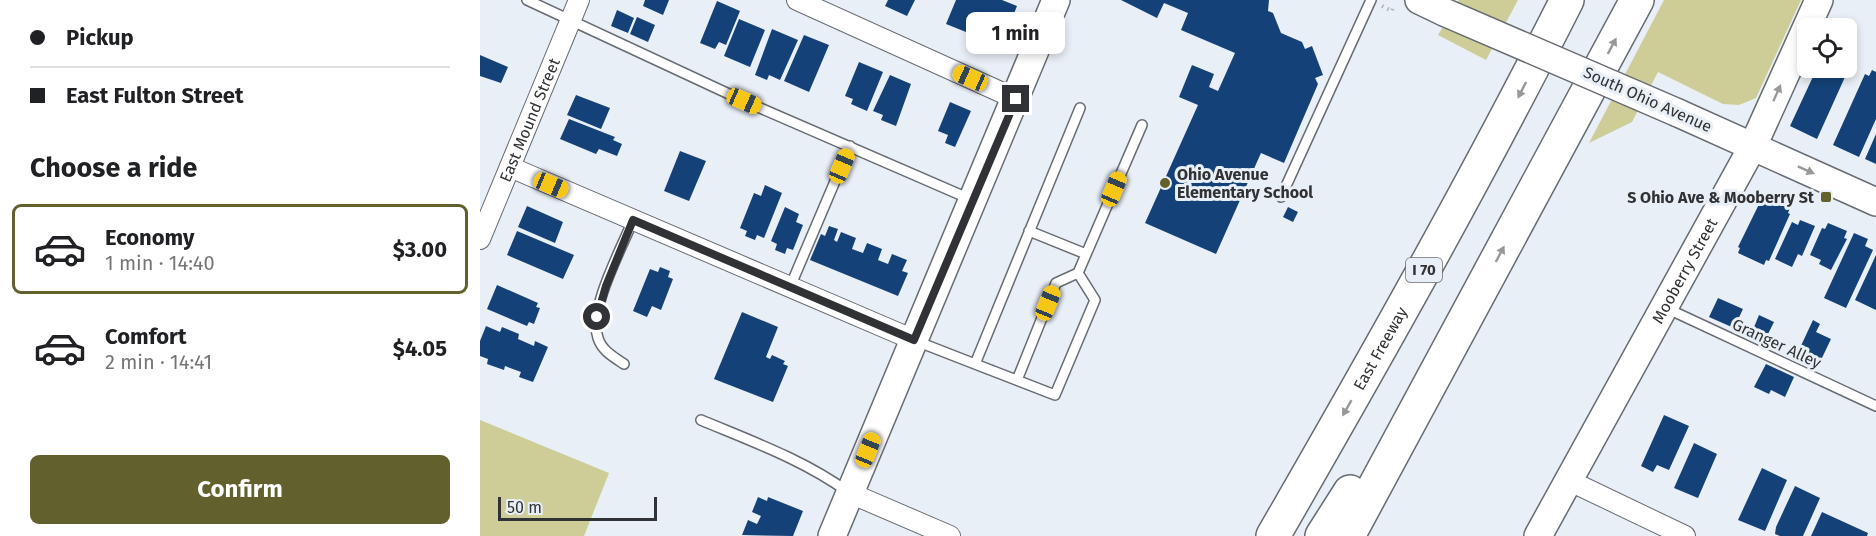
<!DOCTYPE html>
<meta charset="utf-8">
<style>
:root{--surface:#fff;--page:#f6f6f6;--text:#202124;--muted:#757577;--line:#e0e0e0;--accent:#62612e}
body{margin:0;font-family:"Fira Sans",sans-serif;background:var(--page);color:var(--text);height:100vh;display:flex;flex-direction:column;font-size:22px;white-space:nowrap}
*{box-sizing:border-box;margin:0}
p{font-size:20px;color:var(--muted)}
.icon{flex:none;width:33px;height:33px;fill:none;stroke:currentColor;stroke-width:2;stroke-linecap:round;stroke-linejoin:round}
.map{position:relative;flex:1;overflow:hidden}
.details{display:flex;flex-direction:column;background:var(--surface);width:480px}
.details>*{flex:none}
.guide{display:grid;align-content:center;height:132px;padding:0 30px;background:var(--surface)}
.fabs{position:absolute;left:1317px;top:18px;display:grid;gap:12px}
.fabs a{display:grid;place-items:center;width:60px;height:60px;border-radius:9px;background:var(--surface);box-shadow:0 3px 9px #0003;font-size:30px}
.scale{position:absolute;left:18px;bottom:15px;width:159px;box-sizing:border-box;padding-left:6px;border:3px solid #303235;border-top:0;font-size:16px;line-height:21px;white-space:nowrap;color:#303235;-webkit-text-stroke:4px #e9eff6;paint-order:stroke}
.end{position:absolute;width:27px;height:27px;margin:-14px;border:8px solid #303235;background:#fff;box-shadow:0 0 0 3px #fff}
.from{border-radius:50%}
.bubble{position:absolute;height:42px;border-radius:9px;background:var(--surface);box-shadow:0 3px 9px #0003;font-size:20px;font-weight:700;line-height:42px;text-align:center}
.car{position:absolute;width:18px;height:36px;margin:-18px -9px;border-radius:8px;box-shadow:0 0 4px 2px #0007;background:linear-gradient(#f5c518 24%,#345 0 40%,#f5c518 0 76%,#345 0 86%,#f5c518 0)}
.guide b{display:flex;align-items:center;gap:21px;height:57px;font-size:22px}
.guide b+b{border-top:2px solid var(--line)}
.guide i{width:15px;height:15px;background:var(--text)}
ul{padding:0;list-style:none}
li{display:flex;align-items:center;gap:18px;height:90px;margin:0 12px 9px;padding:0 18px;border:3px solid transparent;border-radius:9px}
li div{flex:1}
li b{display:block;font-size:22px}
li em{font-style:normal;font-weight:700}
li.current{border-color:var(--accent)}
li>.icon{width:54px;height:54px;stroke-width:1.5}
h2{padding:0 30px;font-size:27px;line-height:72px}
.action{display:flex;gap:12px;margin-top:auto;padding:12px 30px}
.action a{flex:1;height:69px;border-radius:9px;background:var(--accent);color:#fff;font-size:24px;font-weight:700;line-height:69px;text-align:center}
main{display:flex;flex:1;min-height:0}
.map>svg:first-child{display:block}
.green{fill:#cecd97}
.building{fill:#144278}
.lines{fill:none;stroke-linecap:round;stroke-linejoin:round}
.lane-casing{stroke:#676c72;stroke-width:12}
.street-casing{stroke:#676c72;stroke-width:22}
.secondary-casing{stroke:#676c72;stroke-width:30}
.highway-casing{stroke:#676c72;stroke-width:36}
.path{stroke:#aeb3b9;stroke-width:4;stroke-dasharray:1.5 4.5;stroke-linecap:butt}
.lane{stroke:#fff;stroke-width:9}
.street{stroke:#fff;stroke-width:20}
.secondary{stroke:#fff;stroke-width:27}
.highway{stroke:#fff;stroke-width:33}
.secondary-bridge-casing{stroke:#676c72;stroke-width:30;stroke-linecap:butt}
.secondary-bridge{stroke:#fff;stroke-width:27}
.oneway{fill:#98989a}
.route{stroke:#303235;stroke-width:8}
.poi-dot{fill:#62612e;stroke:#e9eff6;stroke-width:2}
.labels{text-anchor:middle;stroke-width:6;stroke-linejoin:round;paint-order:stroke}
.shield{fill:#e9eff6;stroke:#686b6f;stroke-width:1.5}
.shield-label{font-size:15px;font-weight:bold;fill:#303235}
.street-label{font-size:16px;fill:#303235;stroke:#e9eff6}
.poi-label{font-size:16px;font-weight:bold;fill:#303235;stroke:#e9eff6;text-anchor:start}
</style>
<main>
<section class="details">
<div class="guide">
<b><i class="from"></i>Pickup</b>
<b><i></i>East Fulton Street</b>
</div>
<h2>Choose a ride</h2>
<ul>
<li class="current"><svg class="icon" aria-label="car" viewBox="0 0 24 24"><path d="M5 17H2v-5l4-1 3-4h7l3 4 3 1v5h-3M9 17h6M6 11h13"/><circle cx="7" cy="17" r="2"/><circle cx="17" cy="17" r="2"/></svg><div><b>Economy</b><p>1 min · 14:40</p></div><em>$3.00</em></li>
<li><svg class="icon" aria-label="car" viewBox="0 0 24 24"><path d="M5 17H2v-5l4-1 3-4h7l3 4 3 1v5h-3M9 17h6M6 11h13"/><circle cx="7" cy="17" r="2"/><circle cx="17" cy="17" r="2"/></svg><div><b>Comfort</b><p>2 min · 14:41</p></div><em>$4.05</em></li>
</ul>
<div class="action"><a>Confirm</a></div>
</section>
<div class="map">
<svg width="1396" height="536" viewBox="0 0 1396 536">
<rect width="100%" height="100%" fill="#e9eff6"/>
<path class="green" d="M979,0H1038L1006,60L958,35Z
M1184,0H1321L1276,98L1259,105L1243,104L1178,72L1152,122L1109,143Z
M0,420L129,473L104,536H0Z"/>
<path class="building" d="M165,0H189L183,15L163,6Z
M408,0H435L427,16L405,6Z
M476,0H522L537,6L521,46L466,24Z
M641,0H789L788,11L793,13L801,33L822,42L825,49L832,46L843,75L835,78L838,84L804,163L781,153L736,254L665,223L718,105L699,97L712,65L734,74L729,87L738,91L755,53L701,30L708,13L684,3L677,18Z
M237,1L260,11L246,45L239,42L235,49L220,43Z
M137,10L154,18L148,33L131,26Z
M157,17L175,25L168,42L150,34Z
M259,19L285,30L270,67L244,56Z
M292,29L318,40L300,80L289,75L287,80L275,75Z
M324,35L349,45L329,92L304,81Z
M0,55L28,67L21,83L0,76Z
M379,62L403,72L387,111L371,104L373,99L365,96Z
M1337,68H1345L1365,77L1337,139L1310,126Z
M1392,70L1396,72V119L1379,157L1353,145L1385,74L1389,76Z
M410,75L431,84L416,126L401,120L403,115L393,111Z
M96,95L130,108L121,129L87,115Z
M470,102L491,111L475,147L465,143L468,135L458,131Z
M89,119L135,137L133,140L142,144L137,156L119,149L116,154L80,139Z
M1396,134V164L1385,159Z
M200,151L226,161L209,201L184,191Z
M285,185L302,193L284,238L277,235L275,240L265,236L267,231L260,228L274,193L281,196Z
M1283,196L1310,208L1308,213L1310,214L1289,261L1286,260L1284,265L1258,253L1260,248L1258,247Z
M47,206L83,222L75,243L38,227Z
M305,207L319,214L316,222L323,225L313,250L307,248L305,254L295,250L297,244L291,241Z
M808,207L818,212L813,222L803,217Z
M1320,220L1335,226L1322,256L1318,254L1312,267L1295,259L1312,222L1318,225Z
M1348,223L1367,231L1364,238L1367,239L1351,270L1339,264L1341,260L1330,255L1342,228L1345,229Z
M349,226L358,229L354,240L357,242L361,232L376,238L372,249L383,253L387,243L402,249L398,260L408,264L412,254L427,260L422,271L428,273L418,296L330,260L341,234L345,236Z
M37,231L94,255L83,279L27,255Z
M1374,233L1388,239L1385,246L1393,250L1366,308L1344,298Z
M1396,255V310L1375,300Z
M180,267L190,271L188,277L193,279L181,310L172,306L167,317L153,311L170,269L178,272Z
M17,285L58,303L56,307L60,308L54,324L49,322L47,326L7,309Z
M1238,298L1263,309L1254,328L1229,317Z
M262,312L298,327L286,357L290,359L292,355L305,361L303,364L308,366L293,402L234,379Z
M1279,315L1294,322L1286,338L1272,332Z
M1333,320L1340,324L1336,332L1351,339L1341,360L1319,350Z
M6,326L20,332L22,327L39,334L38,339L54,346L55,341L68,347L53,382L39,377L41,372L25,366L24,370L7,364L8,359L0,356V341Z
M1286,364L1314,377L1305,397L1291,390L1289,394L1274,387Z
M1184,415L1209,426L1189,470L1177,465L1173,472L1161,466Z
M1214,443L1237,454L1218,498L1194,488Z
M1282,468L1307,480L1285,531L1258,520Z
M1315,486L1340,498L1323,536H1300L1295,534L1296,527Z
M278,497L287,501L288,497L323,511L313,536L262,535L268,520L277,524L281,516L272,512Z
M1342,512L1388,533L1387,536H1331Z"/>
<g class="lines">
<defs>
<path id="lane" d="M47,0L264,101L490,199
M801,197L891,0
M549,231L606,254
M598,273L662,125
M310,287L370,146
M1186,308L1396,406
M436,341L495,364L600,108
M144,364C134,357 122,351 118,338C108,309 142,248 153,220
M495,364L575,395L615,300L598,273L576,283L537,380
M221,420C271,441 324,460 368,492"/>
<g id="street">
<path d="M317,0L536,99"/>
<path d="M30,167L434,340"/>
<path id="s1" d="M0,239L99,0"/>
<path d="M1090,481L1205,536"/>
<path d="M370,493L470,536"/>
</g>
<g id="secondary">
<path d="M939,0L964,12"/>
<path d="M1198,113L1396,202"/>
<path d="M352,536L576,0"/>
<path id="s2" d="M1058,536L1273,146L1339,0"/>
</g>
<g id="highway">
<path id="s3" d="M793,536C895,359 995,182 1087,0"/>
<path d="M842,536L870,492"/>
<path d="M868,536L1157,0"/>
</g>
</defs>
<use href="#lane" class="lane-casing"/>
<use href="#street" class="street-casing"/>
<use href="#secondary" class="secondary-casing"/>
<use href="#highway" class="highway-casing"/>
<path class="path" d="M902,6L912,11L913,8"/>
<use href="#lane" class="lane"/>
<use href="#street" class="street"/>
<use href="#secondary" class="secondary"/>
<use href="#highway" class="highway"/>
<defs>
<path id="secondary-bridge" d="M964,12L1198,113"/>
</defs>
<use href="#secondary-bridge" class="secondary-bridge-casing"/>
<use href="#secondary-bridge" class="secondary-bridge"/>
</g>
<defs><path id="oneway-solid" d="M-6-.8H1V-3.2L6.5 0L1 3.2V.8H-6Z" transform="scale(1.5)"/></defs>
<g class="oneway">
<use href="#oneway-solid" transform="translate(1132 46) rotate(-62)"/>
<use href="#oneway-solid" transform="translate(1042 90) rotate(117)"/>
<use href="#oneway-solid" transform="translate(1297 93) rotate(-66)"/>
<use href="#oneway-solid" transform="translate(1326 170) rotate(24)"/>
<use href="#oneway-solid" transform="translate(1020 254) rotate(-62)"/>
<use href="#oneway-solid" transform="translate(867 408) rotate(120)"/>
</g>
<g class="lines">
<path class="route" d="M117,317L126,286L153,220L434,340L536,99"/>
</g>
<g class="poi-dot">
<circle cx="685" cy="183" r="6"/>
<rect x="1340" y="191" width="12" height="12" rx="3"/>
</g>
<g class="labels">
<rect class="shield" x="926" y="258" width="36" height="24" rx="4.5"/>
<g class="shield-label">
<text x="944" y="275">I 70</text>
</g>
<g class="street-label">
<text transform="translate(1168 99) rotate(24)" y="6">South Ohio Avenue</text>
<text dy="6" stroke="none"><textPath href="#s1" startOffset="129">East Mound Street</textPath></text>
<text dy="6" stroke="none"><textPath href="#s2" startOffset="303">Mooberry Street</textPath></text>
<text transform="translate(1297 343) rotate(25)" y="6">Granger Alley</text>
<text dy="6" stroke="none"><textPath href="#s3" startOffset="216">East Freeway</textPath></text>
</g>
<g class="poi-label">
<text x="697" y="180">Ohio Avenue<tspan x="697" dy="18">Elementary School</tspan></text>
<text x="1334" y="203" text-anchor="end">S Ohio Ave &amp; Mooberry St</text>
</g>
</g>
</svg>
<div class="fabs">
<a><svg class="icon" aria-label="locate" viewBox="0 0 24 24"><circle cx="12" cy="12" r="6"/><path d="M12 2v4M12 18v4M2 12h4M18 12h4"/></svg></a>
</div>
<div class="scale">50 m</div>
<i class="end from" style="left:117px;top:317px"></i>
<i class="end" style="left:536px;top:99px"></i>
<div class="bubble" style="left:486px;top:12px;width:99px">1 min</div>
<i class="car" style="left:490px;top:78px;rotate:294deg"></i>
<i class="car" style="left:264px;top:101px;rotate:114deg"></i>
<i class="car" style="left:362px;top:166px;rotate:23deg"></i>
<i class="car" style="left:71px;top:185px;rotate:113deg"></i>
<i class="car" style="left:634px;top:189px;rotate:23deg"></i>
<i class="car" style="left:568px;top:303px;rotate:22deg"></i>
<i class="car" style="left:388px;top:450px;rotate:22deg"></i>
</div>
</main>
